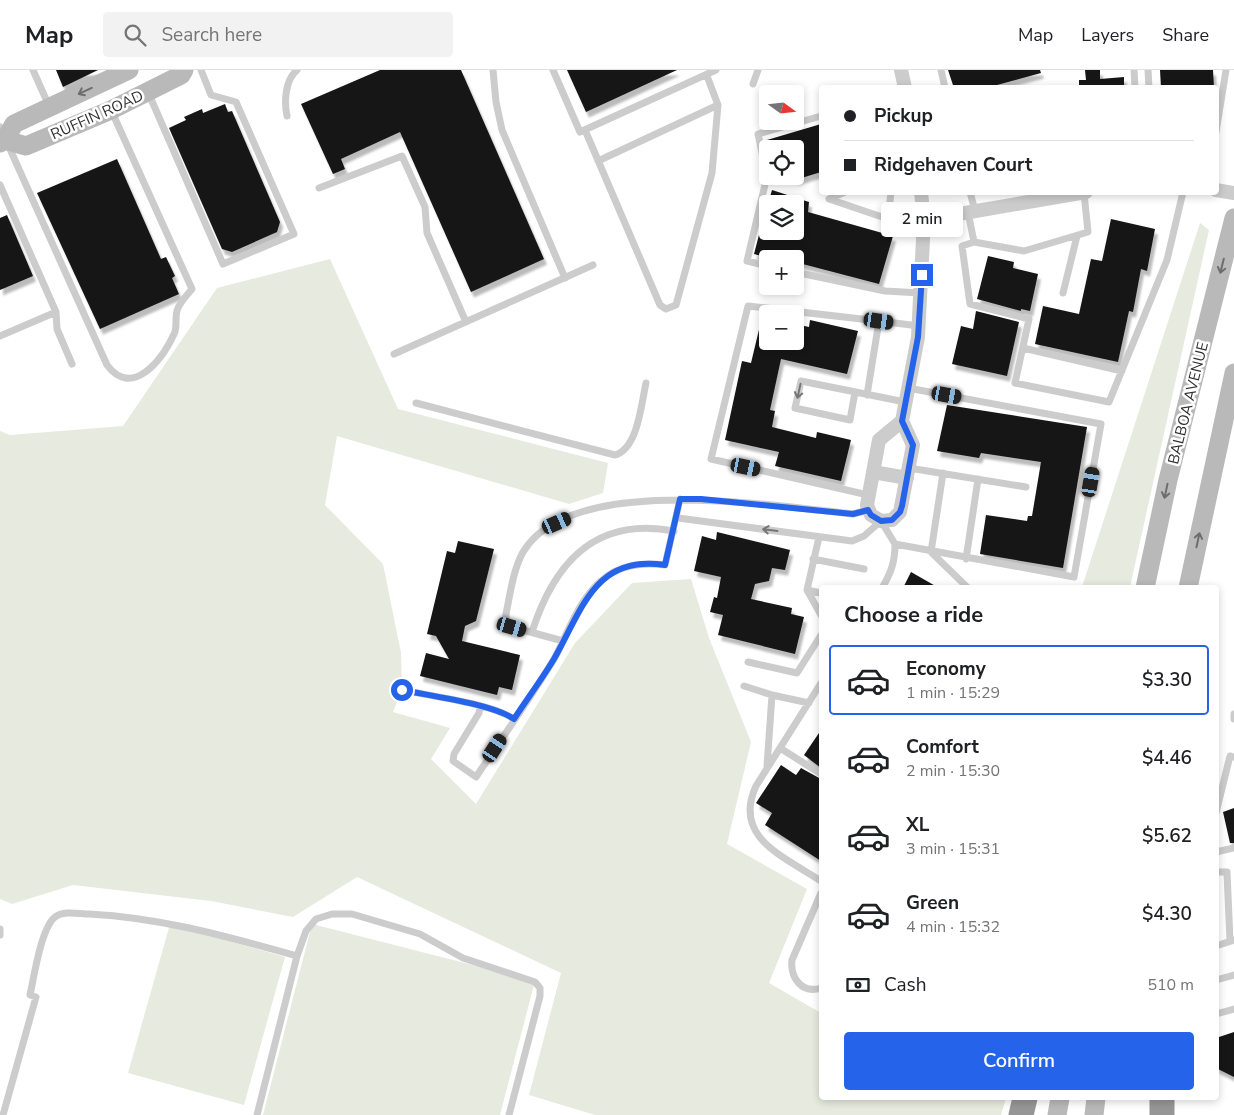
<!DOCTYPE html>
<meta charset="utf-8">
<style>
:root{--surface:#fff;--page:#f2f2f2;--text:#202124;--muted:#757577;--line:#e0e0e0;--accent:#2563eb}
body{margin:0;font-family:"Nunito Sans",sans-serif;background:var(--page);color:var(--text);height:100vh;display:flex;flex-direction:column;font-size:19px;white-space:nowrap}
*{box-sizing:border-box;margin:0}
p{font-size:16px;color:var(--muted)}
.icon{flex:none;width:28px;height:28px;fill:none;stroke:currentColor;stroke-width:2;stroke-linecap:round;stroke-linejoin:round}
.map{position:relative;flex:1;overflow:hidden}
.panel{position:absolute;left:819px;top:515px;width:400px;height:515px;display:flex;flex-direction:column;background:var(--surface);border-radius:5px;box-shadow:0 2px 8px #0003}
.panel>*{flex:none}
.guide{position:absolute;left:819px;top:15px;width:400px;height:110px;border-radius:5px;box-shadow:0 2px 8px #0003;display:grid;align-content:center;height:110px;padding:0 25px;background:var(--surface)}
.needle{width:32px;rotate:105deg}
.controls{position:absolute;left:759px;top:15px;display:grid;gap:10px}
.controls a{display:grid;place-items:center;width:45px;height:45px;border-radius:5px;background:var(--surface);box-shadow:0 2px 8px #0003;font-size:25px}
.end{position:absolute;width:22px;height:22px;margin:-11px;border:6px solid #2563eb;background:#fff;box-shadow:0 0 0 2px #fff}
.from{border-radius:50%}
.bubble{position:absolute;height:35px;border-radius:5px;background:var(--surface);box-shadow:0 2px 8px #0003;font-size:16px;font-weight:600;line-height:35px;text-align:center}
.car{position:absolute;width:15px;height:30px;margin:-15px -8px;border-radius:6px;box-shadow:0 0 4px 1px #0007;background:linear-gradient(#222 24%,#8ab4d8 0 40%,#222 0 76%,#8ab4d8 0 86%,#222 0)}
.guide b{display:flex;align-items:center;gap:18px;height:48px;font-size:19px}
.guide b+b{border-top:1px solid var(--line)}
.guide i{width:12px;height:12px;background:var(--text)}
ul{padding:0;list-style:none}
li{display:flex;align-items:center;gap:15px;height:70px;margin:0 10px 8px;padding:0 15px;border:2px solid transparent;border-radius:5px}
li div{flex:1}
li b{display:block;font-size:19px}
li em{font-style:normal;font-weight:600}
li.active{border-color:var(--accent)}
li>.icon{width:45px;height:45px;stroke-width:1.5}
h2{padding:0 25px;font-size:22px;line-height:60px}
.pay{display:flex;align-items:center;gap:12px;height:55px;padding:0 25px;font-size:19px}
.pay p{margin-inline-start:auto}
.primary-button{display:flex;gap:10px;margin-top:auto;padding:10px 25px}
.primary-button a{flex:1;height:58px;border-radius:5px;background:var(--accent);color:#fff;font-size:20px;font-weight:600;line-height:58px;text-align:center}
header{display:flex;align-items:center;gap:30px;box-sizing:border-box;height:70px;padding:0 25px;background:var(--surface);border-bottom:1px solid var(--line)}
header strong{font-size:24px}
nav{display:flex;gap:28px;margin-inline-start:auto;font-size:18px}
.search{width:350px;height:45px;background:var(--page);display:flex;align-items:center;gap:12px;box-sizing:border-box;padding:0 18px;border-radius:5px;color:var(--muted);font-size:19px}
.map>svg:first-child{display:block}
.green{fill:#e7eade}
.building{fill:#161616;filter:url(#shadow)}
.lines{fill:none;stroke-linecap:round;stroke-linejoin:round}
.lane{stroke:#ccc;stroke-width:7}
.street{stroke:#ccc;stroke-width:14}
.secondary{stroke:#b9b9b9;stroke-width:19}
.highway{stroke:#969696;stroke-width:25}
.oneway{stroke:#6d6d6d}
.oneway2{stroke:#767676}
.route{stroke:#2563eb;stroke-width:6}
.labels{text-anchor:middle;stroke-width:5;stroke-linejoin:round;paint-order:stroke}
.street-label{font-size:15px;fill:#2f2f2f;stroke:#fff}
</style>
<header>
<strong>Map</strong>
<div class="search"><svg class="icon" aria-label="search" viewBox="0 0 24 24"><circle cx="10" cy="10" r="6"/><path d="M15 15l6 6"/></svg>Search here</div>
<nav><a>Map</a><a>Layers</a><a>Share</a></nav>
</header>
<div class="map">
<svg width="1234" height="1045" viewBox="0 0 1234 1045">
<defs>
<filter id="shadow"><feDropShadow dx="3" dy="5.5" stdDeviation="1" flood-color="#0004"/></filter>
</defs>
<rect width="100%" height="100%" fill="#fff"/>
<path class="green" d="M1200,153L1209,160L1130,517H1082Z
M330,189L398,339L608,393L603,423L569,434L337,366L325,435L383,494L401,583L402,620L393,642L450,658L431,689L476,734L575,573L632,513L691,509L709,568L751,672L727,774L807,819L769,913L821,943V1028H1006L1001,1045H595L529,1025L561,903L357,807L293,847L211,831L73,815L12,834L0,829V361L10,365L123,356L217,218Z
M170,854L285,887L244,1035L128,1003Z
M312,854L535,911L500,1045H263Z"/>
<path class="building" d="M56,0H98L63,17Z
M380,0H461L544,189L471,222L400,62L341,89L345,99L333,104L301,34Z
M567,0H677L586,42Z
M948,0H1040L1041,3L997,15L998,18H954Z
M1085,0H1100V9L1124,7V18H1079V10H1086Z
M1160,0H1213L1214,18H1161Z
M225,34L228,42L232,41L280,152L277,162L232,182L222,179L169,58L186,50L184,47L202,39L203,43Z
M821,54V102L795,110V79H770L767,70Z
M117,89L161,189L166,187L175,206L172,208L179,224L100,259L37,123Z
M772,120L809,132L808,142L893,166L879,214L795,192V189H772L754,184L760,161H795V134H768Z
M7,145L33,206L0,220V148Z
M1111,149L1155,159L1147,201L1141,199L1133,242L1129,241L1118,292L1035,274L1043,236L1079,244L1091,189L1102,191Z
M988,186L1014,192L1013,198L1038,204L1030,241L1021,239V241L977,229Z
M976,241L1019,252L1007,306L952,294L961,256L973,259Z
M763,243L768,244V271H795V254L809,257L810,250L858,261L847,304L781,289L770,340L775,341L772,357L816,368L817,362L851,370L841,411L775,396L779,382L725,370L742,291L751,293Z
M947,335L1087,357L1063,498L980,484L986,445L1027,451L1028,446H1032L1041,392L981,383L979,388L937,381Z
M717,462L790,480L785,500L772,498L769,511L755,514L751,529L792,538L791,544L804,547L795,584L718,565L723,545L710,542L714,527L717,528L721,507L694,501L702,466L716,470Z
M458,471L494,479L476,551L465,556L462,571L520,585L512,620L499,617L497,625L420,606L426,583L449,589L436,566L427,564L447,481L455,483Z
M911,502L939,518H903Z
M821,660V698L804,685Z
M781,695L796,705L801,698L821,709V791L765,755L772,743L756,733Z
M1234,738V773H1230L1223,742Z
M1234,962V1007L1216,998V968Z"/>
<g class="lines">
<path class="lane" d="M33,0L49,36
M493,0L496,32L502,60L565,208
M553,0L580,62L716,0
M941,0L945,18
M1134,0L1135,18
M1148,0L1149,18
M753,14L758,0
M148,22L223,194L294,164L236,32L211,25L201,0
M287,46C284,32 285,10 297,0
M0,57L107,295C132,329 162,290 174,264C178,257 174,246 178,238C181,231 187,225 192,219L112,42
M585,60L660,235L666,239L676,235L712,103L718,35L707,6
M1216,62L1226,0
M598,91L718,35
M0,115L56,242L57,259L72,294
M319,118L402,86L425,137L427,163L466,252
M845,122L829,129L888,149
M891,122L888,149L924,150
M970,122L975,141
M968,142L974,172L962,176L970,234L1029,249L1015,313L1109,332L1167,190L1183,122
M974,172L1024,181L1088,162L1084,123
M768,196L747,191L767,106L758,64L821,46
M795,202L885,221L921,223
M1063,223L1077,166
M0,266L56,242
M1023,278L1122,301
M394,284L593,195
M855,322L850,350L795,338L801,311L905,332
M867,325L879,251L919,256
M416,333L615,385C638,378 641,335 646,313
M909,398L1026,417
M943,403L931,482L968,518
M868,425L711,389L748,236L879,251
M678,448L852,471L864,466L881,451L895,474L1074,507L1101,354L908,318
M819,467L807,520L821,545
M813,489L864,499
M966,489L978,409
M882,518C891,503 895,492 895,474
M807,520L821,523
M532,562C554,493 595,446 674,461
M563,571L512,557L506,551V544C510,525 513,500 523,482C571,402 775,436 853,444L868,440
M748,592L797,603L821,565
M821,613L756,716C732,768 785,787 821,811
M744,616L772,625
M402,620C431,626 492,634 514,649
M480,637L479,643L454,684L453,691L476,707C502,668 530,629 554,589C568,563 578,531 601,511C618,495 643,492 665,495L680,429
M1234,644V649
M780,678L821,704
M767,696L772,625L809,633
M1216,743L1230,686L1234,687
M1216,782L1234,778
M1216,802H1227L1230,871
M821,823L792,890C790,908 802,924 821,918
M0,859V865
M1216,876L1234,870
M1216,910L1234,905
M1216,944L1234,939
M3,1045L36,927L30,925C34,907 41,858 55,847C64,840 79,844 89,844C163,848 225,866 297,886L306,861L316,849L332,844H352L420,864L463,888L535,912L540,918V926L509,1045
M257,1045L297,886"/>
<path class="street" d="M901,0L905,18
M1216,120L1234,123
M924,150L1086,122
M902,351L879,370L867,435L871,445L881,451L892,450L900,442L913,375L902,351L918,267L924,150L921,122
M873,402L907,408"/>
<path class="secondary" d="M5,70L26,76L111,40L181,5L184,0
M0,73L5,70L14,54L129,0
M1145,518L1168,410L1234,148
M1188,518L1234,303
M1057,1045L1060,1028
M1094,1045L1096,1028"/>
<path class="highway" d="M1162,1028V1045
M1021,1045L1025,1028"/>
</g>
<defs><path id="oneway-shaft" d="M-6 0H5M1.5-3L5.5 0L1.5 3" fill="none" stroke-width="1.6" stroke-linecap="round" stroke-linejoin="round" transform="scale(1.25)"/></defs>
<g class="oneway">
<use href="#oneway-shaft" transform="translate(85 21) rotate(155)"/>
<use href="#oneway-shaft" transform="translate(1222 196) rotate(104)"/>
<use href="#oneway-shaft" transform="translate(1166 421) rotate(102)"/>
<use href="#oneway-shaft" transform="translate(1198 470) rotate(-78)"/>
</g>
<g class="oneway2">
<use href="#oneway-shaft" transform="translate(799 321) rotate(102)"/>
<use href="#oneway-shaft" transform="translate(770 460) rotate(-173)"/>
</g>
<g class="lines">
<path class="route" d="M402,620C431,626 492,634 514,649C527,629 542,609 554,589C582,540 595,484 665,495L680,429H701L853,444L868,440L871,445L881,451L892,450L900,442L902,436L913,375L902,351L918,267L922,205"/>
</g>
<g class="labels">
<g class="street-label">
<text transform="translate(97 45) rotate(-24)" y="5">RUFFIN ROAD</text>
<text transform="translate(1188 333) rotate(-76)" y="5">BALBOA AVENUE</text>
</g>
</g>
</svg>
<div class="controls">
<a><svg class="needle" viewBox="-14 -14 28 28"><path d="M0-13l5 13h-10z" fill="#e53935"/><path d="M0 13l5-13h-10z" fill="#757577"/></svg></a>
<a><svg class="icon" aria-label="locate" viewBox="0 0 24 24"><circle cx="12" cy="12" r="6"/><path d="M12 2v4M12 18v4M2 12h4M18 12h4"/></svg></a>
<a><svg class="icon" aria-label="layers" viewBox="0 0 24 24"><path d="M12 4l9 5-9 5-9-5zM3 14l9 5 9-5"/></svg></a>
<a>+</a>
<a>−</a>
</div>
<i class="end from" style="left:402px;top:620px"></i>
<i class="end" style="left:922px;top:205px"></i>
<div class="bubble" style="left:881px;top:132px;width:82px">2 min</div>
<i class="car" style="left:879px;top:251px;rotate:98deg"></i>
<i class="car" style="left:947px;top:325px;rotate:100deg"></i>
<i class="car" style="left:746px;top:397px;rotate:102deg"></i>
<i class="car" style="left:1091px;top:412px;rotate:10deg"></i>
<i class="car" style="left:557px;top:453px;rotate:66deg"></i>
<i class="car" style="left:512px;top:557px;rotate:106deg"></i>
<i class="car" style="left:495px;top:678px;rotate:33deg"></i>
<div class="guide">
<b><i class="from"></i>Pickup</b>
<b><i></i>Ridgehaven Court</b>
</div>
<section class="panel">
<h2>Choose a ride</h2>
<ul>
<li class="active"><svg class="icon" aria-label="car" viewBox="0 0 24 24"><path d="M5 17H2v-5l4-1 3-4h7l3 4 3 1v5h-3M9 17h6M6 11h13"/><circle cx="7" cy="17" r="2"/><circle cx="17" cy="17" r="2"/></svg><div><b>Economy</b><p>1 min · 15:29</p></div><em>$3.30</em></li>
<li><svg class="icon" aria-label="car" viewBox="0 0 24 24"><path d="M5 17H2v-5l4-1 3-4h7l3 4 3 1v5h-3M9 17h6M6 11h13"/><circle cx="7" cy="17" r="2"/><circle cx="17" cy="17" r="2"/></svg><div><b>Comfort</b><p>2 min · 15:30</p></div><em>$4.46</em></li>
<li><svg class="icon" aria-label="car" viewBox="0 0 24 24"><path d="M5 17H2v-5l4-1 3-4h7l3 4 3 1v5h-3M9 17h6M6 11h13"/><circle cx="7" cy="17" r="2"/><circle cx="17" cy="17" r="2"/></svg><div><b>XL</b><p>3 min · 15:31</p></div><em>$5.62</em></li>
<li><svg class="icon" aria-label="car" viewBox="0 0 24 24"><path d="M5 17H2v-5l4-1 3-4h7l3 4 3 1v5h-3M9 17h6M6 11h13"/><circle cx="7" cy="17" r="2"/><circle cx="17" cy="17" r="2"/></svg><div><b>Green</b><p>4 min · 15:32</p></div><em>$4.30</em></li>
</ul>
<div class="pay"><svg class="icon" aria-label="cash" viewBox="0 0 24 24"><path d="M3 7h18v10H3z"/><circle cx="12" cy="12" r="2"/></svg>Cash<p>510 m</p></div>
<div class="primary-button"><a>Confirm</a></div>
</section>
</div>
